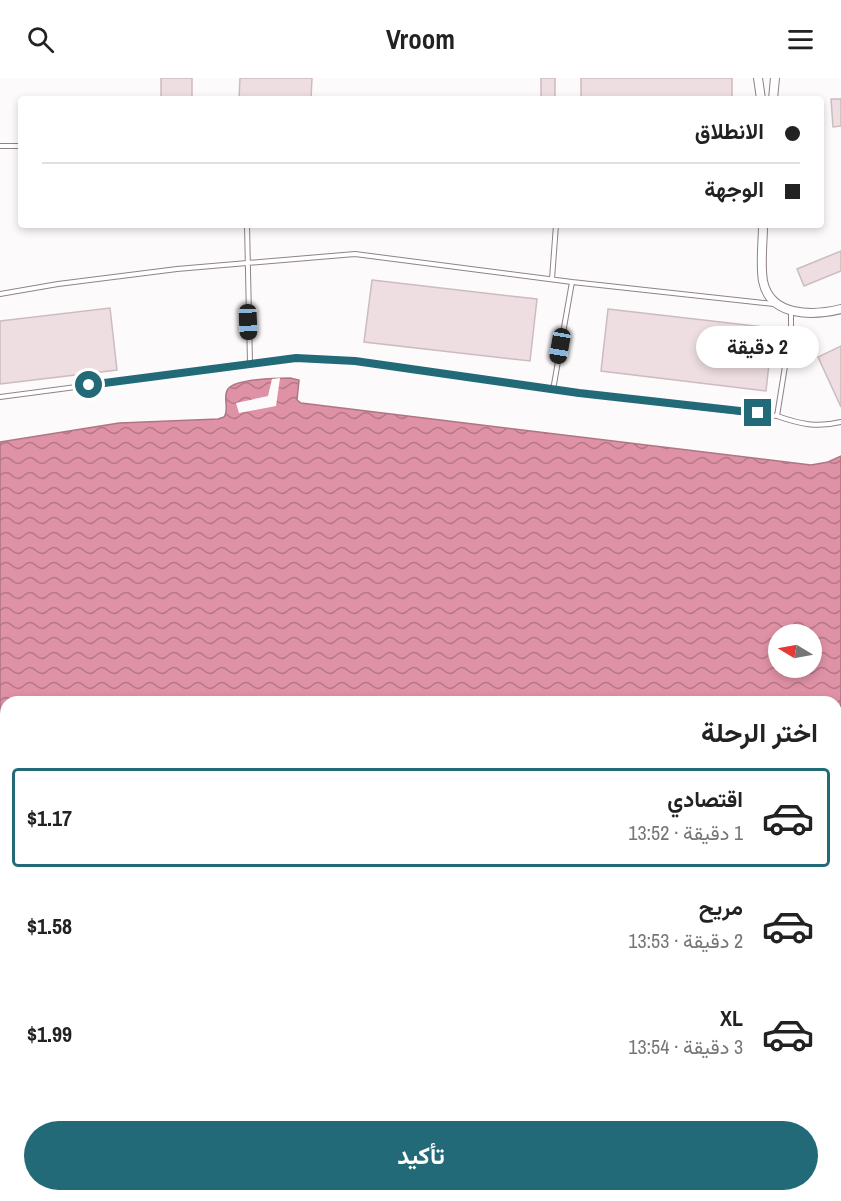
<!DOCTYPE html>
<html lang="ar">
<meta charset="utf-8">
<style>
:root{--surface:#fff;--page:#f2f2f2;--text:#222;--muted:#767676;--line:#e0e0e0;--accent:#236a78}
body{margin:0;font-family:"Archivo Narrow",Vazirmatn,sans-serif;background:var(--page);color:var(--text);direction:rtl;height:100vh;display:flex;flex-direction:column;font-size:22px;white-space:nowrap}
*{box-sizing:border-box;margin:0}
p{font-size:20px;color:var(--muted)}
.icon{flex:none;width:33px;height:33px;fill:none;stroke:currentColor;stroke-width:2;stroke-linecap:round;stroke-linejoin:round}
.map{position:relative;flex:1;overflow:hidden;direction:ltr}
.sheet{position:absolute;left:0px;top:618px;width:842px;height:506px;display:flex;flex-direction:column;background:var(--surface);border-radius:18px 18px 0 0;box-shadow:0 3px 9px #0003;direction:rtl}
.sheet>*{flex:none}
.hud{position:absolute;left:18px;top:18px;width:806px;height:132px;border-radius:6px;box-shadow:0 3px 9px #0003;direction:rtl;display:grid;align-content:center;height:132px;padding:0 24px;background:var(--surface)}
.needle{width:39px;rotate:280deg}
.controls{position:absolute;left:768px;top:546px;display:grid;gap:12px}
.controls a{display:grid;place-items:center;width:54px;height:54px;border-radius:50%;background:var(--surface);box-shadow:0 3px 9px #0003;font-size:30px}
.end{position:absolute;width:27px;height:27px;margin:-14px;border:8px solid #236a78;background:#fff;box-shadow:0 0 0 3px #fff}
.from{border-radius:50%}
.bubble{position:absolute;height:42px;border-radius:21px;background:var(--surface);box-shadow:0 3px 9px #0003;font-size:20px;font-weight:700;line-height:42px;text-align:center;direction:rtl}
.car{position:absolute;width:18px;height:36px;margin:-18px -9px;border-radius:8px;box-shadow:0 0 4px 2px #0007;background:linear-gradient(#222 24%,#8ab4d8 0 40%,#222 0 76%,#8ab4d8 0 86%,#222 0)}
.hud b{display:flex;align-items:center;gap:21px;height:57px;font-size:22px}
.hud b+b{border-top:2px solid var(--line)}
.hud i{width:15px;height:15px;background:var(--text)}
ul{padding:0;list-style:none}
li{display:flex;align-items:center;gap:18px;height:99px;margin:0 12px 9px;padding:0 12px;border:3px solid transparent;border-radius:6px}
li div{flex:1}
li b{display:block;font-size:22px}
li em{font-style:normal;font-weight:700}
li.selected{border-color:var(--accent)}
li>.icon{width:54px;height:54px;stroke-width:1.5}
h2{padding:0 24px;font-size:27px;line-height:72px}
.button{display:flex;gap:12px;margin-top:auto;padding:12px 24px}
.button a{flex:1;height:69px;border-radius:36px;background:var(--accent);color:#fff;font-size:24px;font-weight:700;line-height:69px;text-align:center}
header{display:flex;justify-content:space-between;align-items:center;height:78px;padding:0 24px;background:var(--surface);font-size:27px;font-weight:700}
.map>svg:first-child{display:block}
.water{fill:url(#water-waves);stroke:#ae7684;stroke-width:1.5;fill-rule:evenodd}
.pier{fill:#fdfafb}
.building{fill:#eedee1;stroke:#cbbcbf;stroke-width:1.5}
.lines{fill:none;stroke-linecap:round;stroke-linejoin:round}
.lane-casing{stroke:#908285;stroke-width:6}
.street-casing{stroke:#908285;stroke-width:10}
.secondary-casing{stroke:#908285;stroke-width:13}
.primary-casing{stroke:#908285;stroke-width:14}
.lane{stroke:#fff;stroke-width:4}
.street{stroke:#fff;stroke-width:8}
.secondary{stroke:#fff;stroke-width:10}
.primary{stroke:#fff;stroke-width:12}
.route{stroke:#236a78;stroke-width:8}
</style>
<header><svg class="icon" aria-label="menu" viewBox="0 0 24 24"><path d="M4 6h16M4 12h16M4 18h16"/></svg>Vroom<svg class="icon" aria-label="search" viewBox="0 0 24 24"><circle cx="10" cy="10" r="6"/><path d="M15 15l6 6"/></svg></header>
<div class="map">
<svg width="841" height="1123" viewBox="0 0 841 1123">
<defs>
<pattern id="water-waves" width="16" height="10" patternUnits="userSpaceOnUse" patternTransform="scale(1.5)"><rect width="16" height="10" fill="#df91a5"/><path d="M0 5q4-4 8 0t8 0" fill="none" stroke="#b67787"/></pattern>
</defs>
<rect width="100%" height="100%" fill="#fdfafb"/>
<path class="water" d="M290,300L299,302L297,322L301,325L811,387L828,384L841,378V890L836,883V624H6V731H0V364L119,345L218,341L224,339C230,331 222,319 228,311C235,301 277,300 290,300ZM778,556H812V590H778Z"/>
<path class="pier" d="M280,300L276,328L239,335L236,325L268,318L272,301Z"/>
<path class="building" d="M161,0H192V21H161Z
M240,0H312L311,21H239Z
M541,0H555V20L541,19Z
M581,0H732V21H581Z
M831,21H841V48L833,49Z
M841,173V193L804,208L797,191Z
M372,202L537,221L530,283L364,264Z
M110,230L117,292L0,306V243Z
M608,231L773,250L766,313L601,293Z
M841,268V329L818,279Z"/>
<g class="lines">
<defs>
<path id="lane" d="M0,68H21
M247,147L250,285
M552,201L556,147
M0,216L58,206L177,191L355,176L572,204L774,226
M553,312L572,204
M0,319L296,280L355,283L579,315L777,338L791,251V233
M777,338C800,346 817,350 841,344
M439,1118L445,1123
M689,1118L695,1123
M476,1123L481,1118"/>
<path id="street" d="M758,0L761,21
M773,21L775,0
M763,147C763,165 760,185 763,203C770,239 813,238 841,231
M0,927H6
M0,1097H6
M20,1118V1123
M187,1118L188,1123
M272,1123V1118
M520,1123L526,1118"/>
<path id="secondary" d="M362,1118V1123"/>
<path id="primary" d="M0,807H6
M836,1104L841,1114"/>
</defs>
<use href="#lane" class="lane-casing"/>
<use href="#street" class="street-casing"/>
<use href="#secondary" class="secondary-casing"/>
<use href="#primary" class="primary-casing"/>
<use href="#lane" class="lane"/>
<use href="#street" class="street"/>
<use href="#secondary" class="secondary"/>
<use href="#primary" class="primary"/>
</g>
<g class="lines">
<path class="route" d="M89,307L296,280L355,283L579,315L758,335"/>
</g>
</svg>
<div class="controls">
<a><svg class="needle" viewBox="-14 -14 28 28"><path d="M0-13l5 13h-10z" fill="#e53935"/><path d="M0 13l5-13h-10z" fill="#767676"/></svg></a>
</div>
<i class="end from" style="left:89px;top:307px"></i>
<i class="end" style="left:758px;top:335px"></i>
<div class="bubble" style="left:696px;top:248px;width:123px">2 دقيقة</div>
<i class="car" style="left:248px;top:244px;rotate:178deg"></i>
<i class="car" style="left:560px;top:268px;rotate:190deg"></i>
<div class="hud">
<b><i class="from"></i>الانطلاق</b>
<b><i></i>الوجهة</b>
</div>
<section class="sheet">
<h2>اختر الرحلة</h2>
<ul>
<li class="selected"><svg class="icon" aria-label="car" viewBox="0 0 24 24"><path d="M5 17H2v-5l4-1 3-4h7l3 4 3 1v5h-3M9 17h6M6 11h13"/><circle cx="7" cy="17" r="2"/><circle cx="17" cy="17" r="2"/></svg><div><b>اقتصادي</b><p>1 دقيقة · 13:52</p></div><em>$1.17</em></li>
<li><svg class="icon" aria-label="car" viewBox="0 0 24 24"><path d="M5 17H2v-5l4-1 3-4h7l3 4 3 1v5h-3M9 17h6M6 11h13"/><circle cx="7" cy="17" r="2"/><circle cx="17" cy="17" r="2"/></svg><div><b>مريح</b><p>2 دقيقة · 13:53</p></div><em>$1.58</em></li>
<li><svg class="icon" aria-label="car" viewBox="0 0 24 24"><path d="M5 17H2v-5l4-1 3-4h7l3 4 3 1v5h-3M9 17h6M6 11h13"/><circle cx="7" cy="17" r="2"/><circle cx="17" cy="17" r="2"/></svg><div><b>XL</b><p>3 دقيقة · 13:54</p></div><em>$1.99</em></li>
</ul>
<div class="button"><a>تأكيد</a></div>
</section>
</div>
